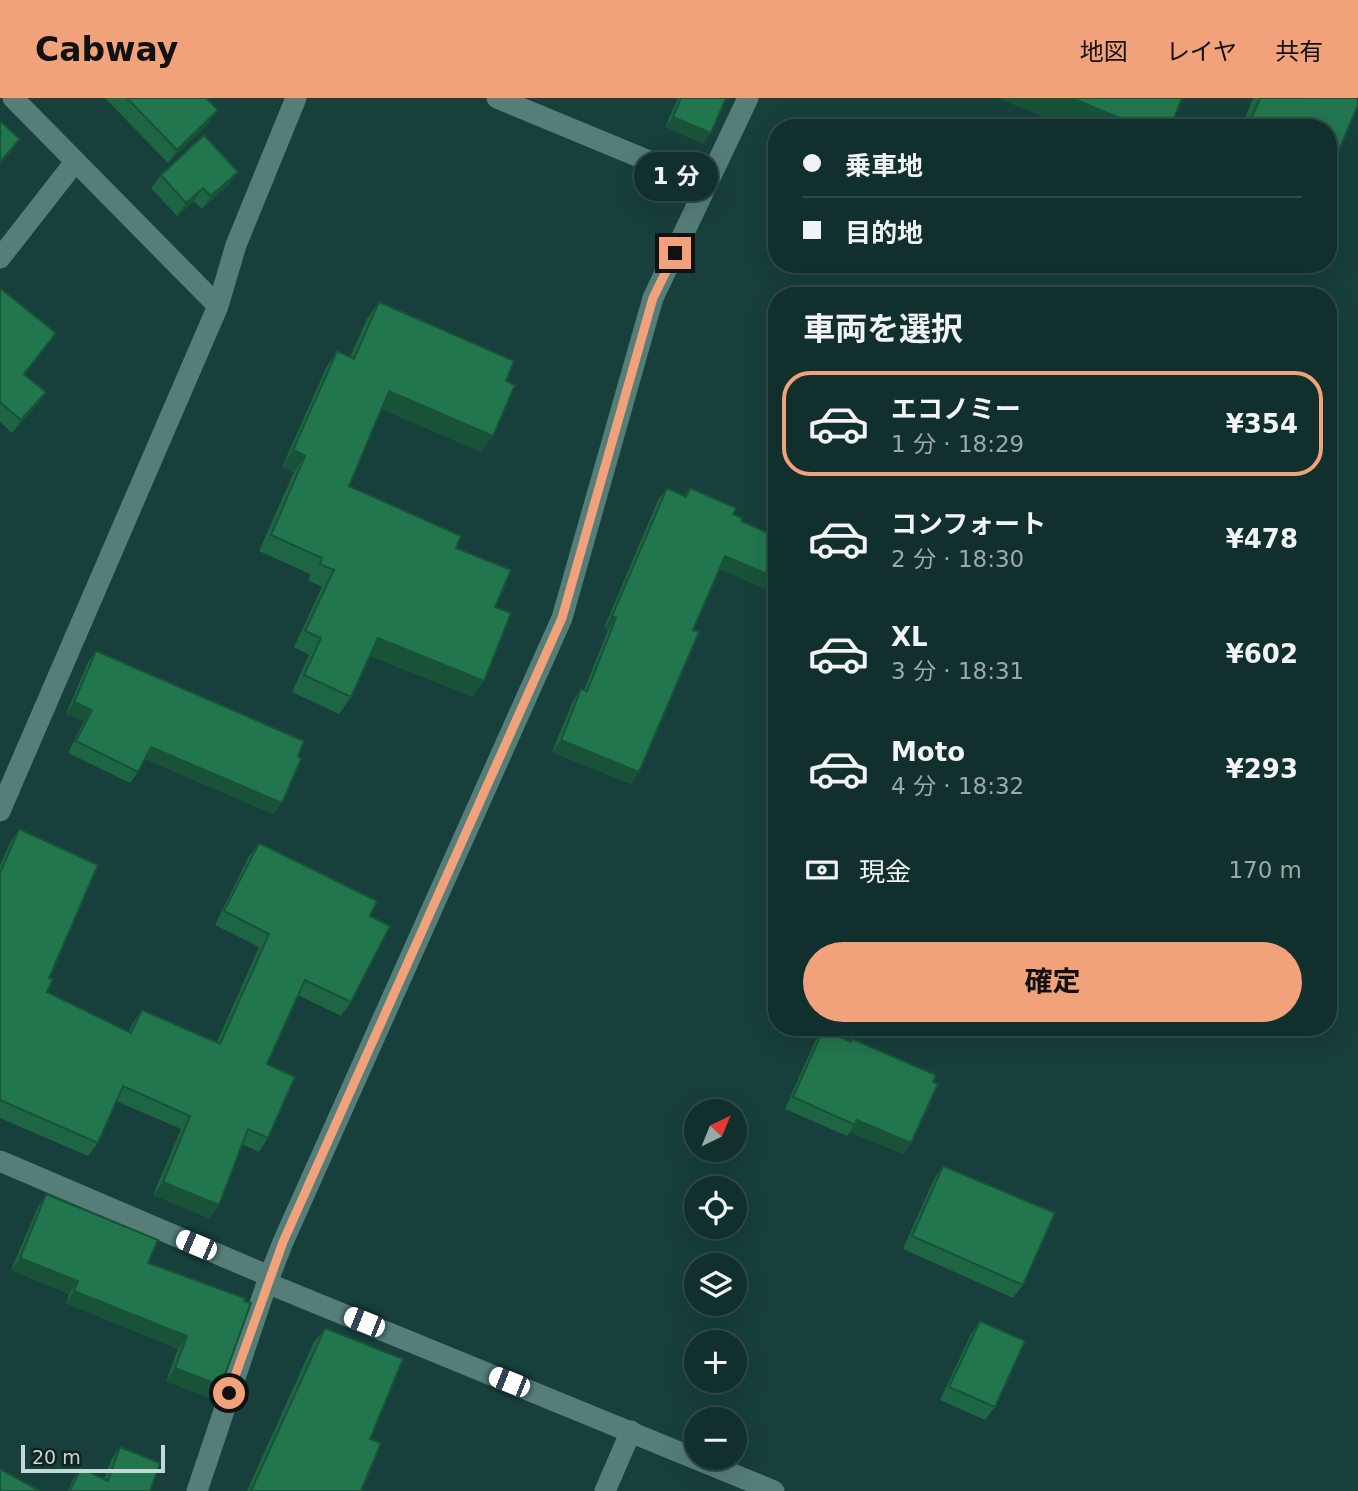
<!DOCTYPE html>
<html lang="ja">
<meta charset="utf-8">
<style>
:root{--surface:#112f2c;--page:#1a3734;--text:#f1f3f6;--muted:#9ca9a9;--line:#304a48;--accent:#f1a27b}
body{margin:0;font-family:"DejaVu Sans","Noto Sans JP",sans-serif;background:var(--page);color:var(--text);height:100vh;display:flex;flex-direction:column;font-size:26px;white-space:nowrap}
*{box-sizing:border-box;margin:0}
p{font-size:23px;color:var(--muted)}
.icon{flex:none;width:38px;height:38px;fill:none;stroke:currentColor;stroke-width:2;stroke-linecap:round;stroke-linejoin:round}
.map{position:relative;flex:1;overflow:hidden}
.side{position:absolute;left:768px;top:189px;width:569px;height:749px;display:flex;flex-direction:column;background:var(--surface);border-radius:28px;box-shadow:0 7px 28px #0002,0 0 0 2px var(--line)}
.side>*{flex:none}
.hud{position:absolute;left:768px;top:21px;width:569px;height:154px;border-radius:28px;box-shadow:0 7px 28px #0002,0 0 0 2px var(--line);display:grid;align-content:center;height:154px;padding:0 35px;background:var(--surface)}
.needle{width:46px;rotate:43deg}
.controls{position:absolute;left:684px;top:1001px;display:grid;gap:14px}
.controls a{display:grid;place-items:center;width:63px;height:63px;border-radius:50%;background:var(--surface);box-shadow:0 7px 28px #0002,0 0 0 2px var(--line);font-size:35px}
.scale{position:absolute;left:21px;bottom:18px;width:144px;box-sizing:border-box;padding-left:7px;border:4px solid #c3d8d5;border-top:0;font-size:19px;line-height:24px;white-space:nowrap;color:#c3d8d5;-webkit-text-stroke:5px #122321;paint-order:stroke}
.end{position:absolute;width:32px;height:32px;margin:-16px;border:9px solid #f1a27b;background:#111;box-shadow:0 0 0 4px #111}
.from{border-radius:50%}
.bubble{position:absolute;height:49px;border-radius:24px;background:var(--surface);box-shadow:0 7px 28px #0002,0 0 0 2px var(--line);font-size:23px;font-weight:700;line-height:49px;text-align:center}
.car{position:absolute;width:21px;height:42px;margin:-21px -10px;border-radius:9px;box-shadow:0 0 5px 2px #0007;background:linear-gradient(#fff 24%,#345 0 40%,#fff 0 76%,#345 0 86%,#fff 0)}
.hud b{display:flex;align-items:center;gap:24px;height:66px;font-size:26px}
.hud b+b{border-top:2px solid var(--line)}
.hud i{width:18px;height:18px;background:var(--text)}
ul{padding:0;list-style:none}
li{display:flex;align-items:center;gap:21px;height:105px;margin:0 14px 10px;padding:0 21px;border:4px solid transparent;border-radius:28px}
li div{flex:1}
li b{display:block;font-size:26px}
li em{font-style:normal;font-weight:700}
li.current{border-color:var(--accent)}
li>.icon{width:63px;height:63px;stroke-width:1.5}
h2{padding:0 35px;font-size:32px;line-height:84px}
.pay{display:flex;align-items:center;gap:18px;height:77px;padding:0 35px;font-size:26px}
.pay p{margin-inline-start:auto}
.button{display:flex;gap:14px;margin-top:auto;padding:14px 35px}
.button a{flex:1;height:80px;border-radius:42px;background:var(--accent);color:#111;font-size:28px;font-weight:700;line-height:80px;text-align:center}
header{display:flex;align-items:center;gap:42px;box-sizing:border-box;height:98px;padding:0 35px;background:var(--accent);color:#111}
header strong{font-size:33px}
nav{display:flex;gap:38px;margin-inline-start:auto;font-size:24px}
.map>svg:first-child{display:block}
.lines{fill:none;stroke-linecap:round;stroke-linejoin:round}
.street{stroke:#557e79;stroke-width:21}
.wall{fill:#1d6543}
.shaded-wall{fill:#185337}
.building{fill:#22764e;stroke:#185337;stroke-width:2}
.route{stroke:#f1a27b;stroke-width:9}
</style>
<header>
<strong>Cabway</strong>
<nav><a>地図</a><a>レイヤ</a><a>共有</a></nav>
</header>
<div class="map">
<svg width="1358" height="1393" viewBox="0 0 1358 1393">
<rect width="100%" height="100%" fill="#173f3b"/>
<g class="lines">
<path class="street" d="M13,0L218,208
M497,0L707,87
M0,160L75,64
M0,713L218,208L236,147L296,0
M0,1063L269,1178
M267,1185L774,1393
M197,1393L267,1185L283,1144L562,520L653,200L748,0
M605,1393L631,1333"/>
</g>
<path class="wall" d="M105,0H206L209,25L168,65Z
M678,0H726L704,46L665,29Z
M1253,0H1358L1334,64L1328,72V30H1241Z
M238,74L228,87L202,111L194,103L177,118L151,90L161,77Z
M0,190L56,235L25,276L46,294L37,307L12,335L0,324Z
M379,204L506,283L481,354L382,311L349,388L456,450L495,509L473,599L370,558L351,599L339,616L292,594L309,557L294,549L322,489L308,482L310,476L259,453L294,374L282,369L326,270L337,253L350,259L367,221Z
M667,390L684,398L690,390L733,416L741,423L777,439V496L720,471L693,532L631,686L552,654L573,603L581,591L584,592L608,532L604,530L658,402Z
M96,553L298,658L282,705L273,716L145,661L138,674L130,685L68,655L84,623L66,616L88,564Z
M19,731L49,880L47,894L129,934L133,925L142,912L217,944L259,849L215,827L249,758L259,745L370,818L351,904L341,918L298,897L267,966L268,1040L259,1054L242,1046L219,1107L209,1120L153,1097L181,1031L116,1003L98,1045L88,1058L0,1020V767L10,745Z
M823,932L850,944L852,941L911,1045L903,1056L850,1034L847,1038L785,1011L815,943Z
M943,1068L1023,1187L1013,1200L903,1151L934,1081Z
M46,1096L148,1165L221,1288L212,1301L166,1283L178,1251L66,1205L69,1196L11,1172L38,1109Z
M980,1223L995,1309L985,1322L940,1302L971,1236Z
M325,1230L370,1341L361,1393H247L313,1246Z
M120,1349L150,1393H68L72,1383L81,1370L104,1381L111,1362Z"/>
<path class="shaded-wall" d="M998,0H1072L1143,30H1069Z
M218,12L209,25L168,65L177,52Z
M673,19L711,35L704,46L665,29Z
M20,41L11,54L0,66V64Z
M1328,62L1334,64L1328,72Z
M238,74L228,87L202,111L211,98Z
M203,90L194,103L177,118L186,105Z
M389,293L493,338L481,354L378,310Z
M46,294L37,307L12,335L21,322Z
M293,352L305,358L294,374L282,369Z
M725,458L777,480V496L717,470Z
M612,518L616,520L608,532L604,530Z
M378,540L484,583L473,599L366,556Z
M74,604L92,612L84,623L66,616Z
M561,642L639,674L631,686L552,654Z
M151,649L282,705L273,716L143,660Z
M857,1022L911,1045L903,1056L850,1034Z
M163,1084L219,1107L209,1120L153,1097Z
M20,1160L78,1183L69,1196L11,1172Z
M74,1193L187,1238L178,1251L66,1205Z
M175,1270L221,1288L212,1301L166,1283Z"/>
<path class="building" d="M127,0H206L218,12L177,52Z
M681,0H726L711,35L673,19Z
M1072,0H1182L1170,30H1143Z
M1260,0H1358V7L1334,64L1328,62V30H1253L1248,28Z
M0,23L20,41L0,64Z
M204,37L238,74L211,98L203,90L186,105L161,77Z
M0,190L56,235L24,276L46,294L21,322L1,305L0,307Z
M379,204L514,263L506,283L515,287L493,338L389,293L349,388L461,438L456,450L511,472L495,509L511,515L484,583L378,540L351,599L304,577L321,540L305,533L334,472L320,466L322,460L271,437L305,358L293,352L337,253L354,261Z
M667,390L686,399L690,390L736,410L733,416L742,420L741,423L777,439V480L725,458L693,532L699,534L639,674L561,642L581,591L587,593L616,520L612,518Z
M96,553L304,643L298,658L301,661L282,705L151,649L138,674L76,643L92,612L74,604Z
M19,731L98,767L49,880L53,881L47,894L131,935L142,912L220,946L269,836L224,813L259,745L377,803L370,818L390,828L351,904L305,882L267,966L295,979L268,1040L248,1031L219,1107L163,1084L190,1018L123,988L98,1045L0,1002V775Z
M823,932L851,944L852,941L936,977L933,984L938,986L911,1045L857,1022L855,1027L793,999Z
M943,1068L1055,1115L1023,1187L912,1138Z
M46,1096L158,1142L148,1165L245,1200L244,1203L251,1205L221,1288L175,1270L187,1238L74,1193L78,1183L20,1160Z
M980,1223L1025,1243L995,1309L949,1289Z
M325,1230L403,1261L370,1341L381,1345L361,1393H251Z
M120,1349L160,1365L150,1393H70L81,1370L108,1383Z
M0,1371L40,1393H0Z"/>
<g class="lines">
<path class="route" d="M229,1295L283,1144L562,520L653,200L675,155"/>
</g>
</svg>
<div class="controls">
<a><svg class="needle" viewBox="-14 -14 28 28"><path d="M0-13l5 13h-10z" fill="#e53935"/><path d="M0 13l5-13h-10z" fill="#9ca9a9"/></svg></a>
<a><svg class="icon" aria-label="locate" viewBox="0 0 24 24"><circle cx="12" cy="12" r="6"/><path d="M12 2v4M12 18v4M2 12h4M18 12h4"/></svg></a>
<a><svg class="icon" aria-label="layers" viewBox="0 0 24 24"><path d="M12 4l9 5-9 5-9-5zM3 14l9 5 9-5"/></svg></a>
<a>+</a>
<a>−</a>
</div>
<div class="scale">20 m</div>
<i class="end from" style="left:229px;top:1295px"></i>
<i class="end" style="left:675px;top:155px"></i>
<div class="bubble" style="left:634px;top:54px;width:84px">1 分</div>
<i class="car" style="left:196px;top:1147px;rotate:293deg"></i>
<i class="car" style="left:364px;top:1224px;rotate:292deg"></i>
<i class="car" style="left:509px;top:1284px;rotate:292deg"></i>
<div class="hud">
<b><i class="from"></i>乗車地</b>
<b><i></i>目的地</b>
</div>
<section class="side">
<h2>車両を選択</h2>
<ul>
<li class="current"><svg class="icon" aria-label="car" viewBox="0 0 24 24"><path d="M5 17H2v-5l4-1 3-4h7l3 4 3 1v5h-3M9 17h6M6 11h13"/><circle cx="7" cy="17" r="2"/><circle cx="17" cy="17" r="2"/></svg><div><b>エコノミー</b><p>1 分 · 18:29</p></div><em>¥354</em></li>
<li><svg class="icon" aria-label="car" viewBox="0 0 24 24"><path d="M5 17H2v-5l4-1 3-4h7l3 4 3 1v5h-3M9 17h6M6 11h13"/><circle cx="7" cy="17" r="2"/><circle cx="17" cy="17" r="2"/></svg><div><b>コンフォート</b><p>2 分 · 18:30</p></div><em>¥478</em></li>
<li><svg class="icon" aria-label="car" viewBox="0 0 24 24"><path d="M5 17H2v-5l4-1 3-4h7l3 4 3 1v5h-3M9 17h6M6 11h13"/><circle cx="7" cy="17" r="2"/><circle cx="17" cy="17" r="2"/></svg><div><b>XL</b><p>3 分 · 18:31</p></div><em>¥602</em></li>
<li><svg class="icon" aria-label="car" viewBox="0 0 24 24"><path d="M5 17H2v-5l4-1 3-4h7l3 4 3 1v5h-3M9 17h6M6 11h13"/><circle cx="7" cy="17" r="2"/><circle cx="17" cy="17" r="2"/></svg><div><b>Moto</b><p>4 分 · 18:32</p></div><em>¥293</em></li>
</ul>
<div class="pay"><svg class="icon" aria-label="cash" viewBox="0 0 24 24"><path d="M3 7h18v10H3z"/><circle cx="12" cy="12" r="2"/></svg>現金<p>170 m</p></div>
<div class="button"><a>確定</a></div>
</section>
</div>
